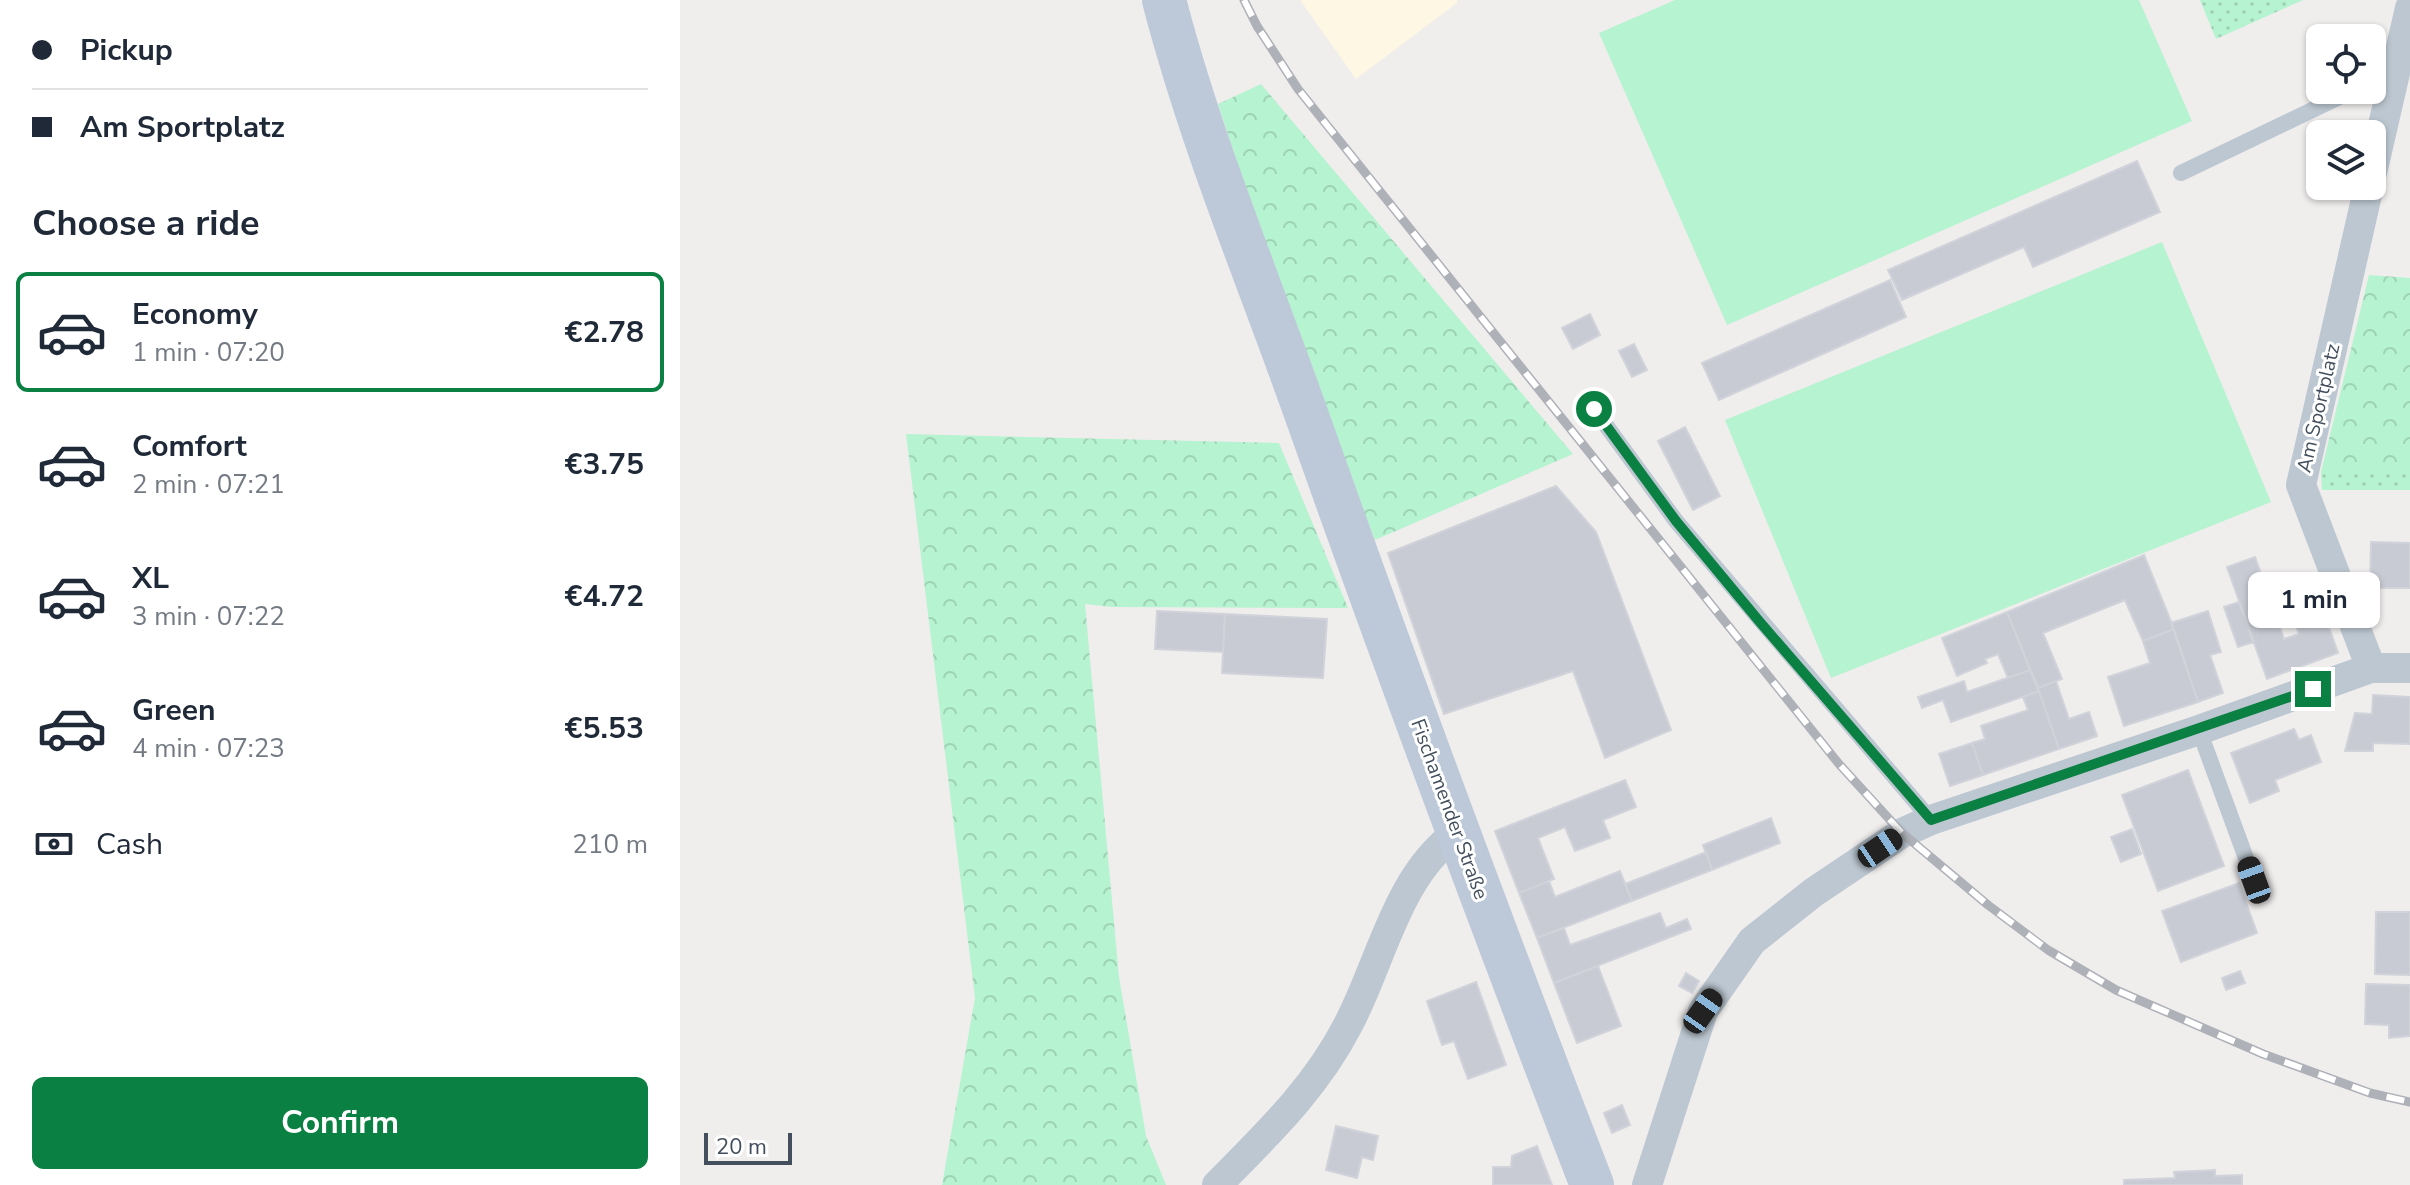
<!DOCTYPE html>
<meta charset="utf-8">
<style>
:root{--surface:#fff;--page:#f6f6f7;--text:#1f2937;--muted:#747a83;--line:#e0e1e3;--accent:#0b8043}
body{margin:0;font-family:"Nunito Sans",sans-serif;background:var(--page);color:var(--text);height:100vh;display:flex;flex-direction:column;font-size:30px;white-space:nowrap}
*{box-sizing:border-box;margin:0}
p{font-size:26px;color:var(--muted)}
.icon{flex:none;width:44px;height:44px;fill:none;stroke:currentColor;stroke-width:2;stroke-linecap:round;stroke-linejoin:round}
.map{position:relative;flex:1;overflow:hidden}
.drawer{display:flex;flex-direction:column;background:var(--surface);width:680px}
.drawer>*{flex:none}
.guide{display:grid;align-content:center;height:176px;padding:0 32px;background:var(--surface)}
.controls{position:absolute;left:1626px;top:24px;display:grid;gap:16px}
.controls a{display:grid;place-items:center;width:80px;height:80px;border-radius:12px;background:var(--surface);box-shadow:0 2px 6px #0004;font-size:40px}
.scale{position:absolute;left:24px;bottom:20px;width:88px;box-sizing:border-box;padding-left:8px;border:4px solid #434f5c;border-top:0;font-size:22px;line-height:28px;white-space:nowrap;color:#434f5c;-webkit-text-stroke:6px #fff;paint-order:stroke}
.end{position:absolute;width:36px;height:36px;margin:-18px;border:10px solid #0b8043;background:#fff;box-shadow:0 0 0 4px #fff}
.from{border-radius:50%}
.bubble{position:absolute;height:56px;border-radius:12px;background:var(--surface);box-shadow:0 2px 6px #0004;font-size:26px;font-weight:700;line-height:56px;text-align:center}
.car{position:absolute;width:24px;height:48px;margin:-24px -12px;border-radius:10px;box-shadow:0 0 6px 2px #0007;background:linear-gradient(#222 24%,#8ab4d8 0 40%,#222 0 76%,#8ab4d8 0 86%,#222 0)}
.guide b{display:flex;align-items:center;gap:28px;height:76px;font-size:30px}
.guide b+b{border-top:2px solid var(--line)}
.guide i{width:20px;height:20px;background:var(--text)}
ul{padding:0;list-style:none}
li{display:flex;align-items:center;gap:24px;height:120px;margin:0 16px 12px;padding:0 16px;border:4px solid transparent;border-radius:12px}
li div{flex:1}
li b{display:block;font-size:30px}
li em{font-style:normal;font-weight:700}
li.selected{border-color:var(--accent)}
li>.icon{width:72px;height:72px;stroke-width:1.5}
h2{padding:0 32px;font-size:36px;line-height:96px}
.pay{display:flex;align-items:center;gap:20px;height:88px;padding:0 32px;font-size:30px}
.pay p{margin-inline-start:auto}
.action{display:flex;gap:16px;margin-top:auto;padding:16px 32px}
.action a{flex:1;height:92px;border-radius:12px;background:var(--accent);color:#fff;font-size:32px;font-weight:700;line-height:92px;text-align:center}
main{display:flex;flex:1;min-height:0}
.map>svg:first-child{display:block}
.commercial{fill:#fef7e3}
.grass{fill:url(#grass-dots)}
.forest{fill:url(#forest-crowns)}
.garden{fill:#b6f3d0}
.building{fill:#c8cbd4;stroke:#d0d3da;stroke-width:2}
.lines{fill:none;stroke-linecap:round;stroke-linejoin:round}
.service{stroke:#bcc7d1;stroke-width:16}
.minor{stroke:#bcc7d1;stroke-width:30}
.secondary{stroke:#bdc9d9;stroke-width:44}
.rail-casing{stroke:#aeb2b8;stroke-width:9}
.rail{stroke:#fff;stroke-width:6;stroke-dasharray:18;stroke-linecap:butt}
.route{stroke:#0b8043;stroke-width:10}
.labels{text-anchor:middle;stroke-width:6;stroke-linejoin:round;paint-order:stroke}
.street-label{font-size:20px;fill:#434f5c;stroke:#fff}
</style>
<main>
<section class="drawer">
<div class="guide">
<b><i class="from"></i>Pickup</b>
<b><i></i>Am Sportplatz</b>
</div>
<h2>Choose a ride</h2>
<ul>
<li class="selected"><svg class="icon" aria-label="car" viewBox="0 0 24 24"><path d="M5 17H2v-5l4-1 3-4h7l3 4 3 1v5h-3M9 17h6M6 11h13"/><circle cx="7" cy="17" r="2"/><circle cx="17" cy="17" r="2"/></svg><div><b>Economy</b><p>1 min · 07:20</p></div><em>€2.78</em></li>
<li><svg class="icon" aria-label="car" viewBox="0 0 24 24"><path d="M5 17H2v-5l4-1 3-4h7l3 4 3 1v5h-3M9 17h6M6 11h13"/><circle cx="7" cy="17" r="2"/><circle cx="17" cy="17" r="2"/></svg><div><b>Comfort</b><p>2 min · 07:21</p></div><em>€3.75</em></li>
<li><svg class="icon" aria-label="car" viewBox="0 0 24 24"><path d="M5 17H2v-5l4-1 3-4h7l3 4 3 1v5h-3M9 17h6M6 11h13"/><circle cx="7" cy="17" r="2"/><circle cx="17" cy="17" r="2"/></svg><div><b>XL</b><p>3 min · 07:22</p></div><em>€4.72</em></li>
<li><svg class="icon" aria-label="car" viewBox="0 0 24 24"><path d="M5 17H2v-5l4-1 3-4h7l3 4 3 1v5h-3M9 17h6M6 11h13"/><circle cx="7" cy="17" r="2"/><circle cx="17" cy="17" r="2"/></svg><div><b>Green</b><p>4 min · 07:23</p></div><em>€5.53</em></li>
</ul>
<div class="pay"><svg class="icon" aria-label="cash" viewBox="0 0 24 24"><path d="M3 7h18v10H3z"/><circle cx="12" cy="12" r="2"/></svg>Cash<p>210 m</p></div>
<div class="action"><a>Confirm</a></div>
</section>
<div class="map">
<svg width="1730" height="1185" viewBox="0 0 1730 1185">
<defs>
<pattern id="grass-dots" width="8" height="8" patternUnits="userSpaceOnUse" patternTransform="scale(2)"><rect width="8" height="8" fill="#b6f3d0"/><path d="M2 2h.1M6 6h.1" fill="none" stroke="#9ed2b5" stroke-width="1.8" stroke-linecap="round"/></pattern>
<pattern id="forest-crowns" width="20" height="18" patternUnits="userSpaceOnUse" patternTransform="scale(2)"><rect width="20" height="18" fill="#b6f3d0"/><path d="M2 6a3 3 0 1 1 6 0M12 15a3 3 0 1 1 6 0" fill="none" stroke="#9ed2b5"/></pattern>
</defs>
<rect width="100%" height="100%" fill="#f0eded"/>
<path class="commercial" d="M620,0H777V3L676,79Z"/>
<path class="grass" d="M1520,0H1623L1536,39Z
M1641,472H1730V490H1642Z"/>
<path class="forest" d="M581,84L893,454L695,540L611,327L538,104Z
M1689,275L1730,278V472H1641Z
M226,434L599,443L668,608L432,607L405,604L439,977L466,1136L486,1185H262L295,998Z"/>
<path class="garden" d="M995,0H1459L1512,121L1047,325L919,33Z
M1482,242L1591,502L1151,678L1045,420Z"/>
<path class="building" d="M1457,161L1480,212L1353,267L1344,247L1222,300L1208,270Z
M1210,280L1226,317L1039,400L1022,363Z
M910,314L920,335L893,349L882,328Z
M954,344L967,370L952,377L939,351Z
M1005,427L1040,496L1013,510L978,441Z
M876,486L916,532L991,730L925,758L893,671L764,714L708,553Z
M1691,542L1730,543V588H1690Z
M1464,555L1494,629L1463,641L1445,600L1363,633L1382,679L1358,688L1327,612Z
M1575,557L1604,639L1619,634L1615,623L1644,613L1658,653L1587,679L1547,567Z
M1559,602L1573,642L1558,647L1544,607Z
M477,611L545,614L543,652L475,649Z
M1528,611L1541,652L1530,655L1543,693L1518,702L1491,623Z
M1327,612L1350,670L1328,678L1318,654L1305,659L1307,663L1277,676L1262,638Z
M545,614L647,619L643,678L542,673Z
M1494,629L1518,702L1444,726L1428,677L1470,663L1463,641Z
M1350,670L1359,691L1271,722L1263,700L1242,708L1238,697L1284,681L1287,692Z
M1376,681L1389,719L1409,712L1417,736L1379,749L1358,688Z
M1359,691L1379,749L1303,775L1292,743L1305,739L1301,726L1348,710L1343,697Z
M1693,695L1730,697V744L1693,743V751H1665L1675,713L1692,714Z
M1614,729L1619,740L1631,735L1641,762L1595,780L1599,791L1570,803L1551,753Z
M1292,743L1303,775L1270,786L1259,754Z
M1508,770L1544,866L1478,891L1442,795Z
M945,780L956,807L923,820L930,838L895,851L885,827L858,838L874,879L839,893L815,831Z
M1091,818L1100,843L1032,870L1023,845Z
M1452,829L1461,854L1441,862L1431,837Z
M1026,852L1032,870L952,901L945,884Z
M940,871L952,901L857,938L839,893L869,881L875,897Z
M1559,883L1577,933L1501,962L1482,911Z
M1696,912H1730V975L1695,974Z
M980,913L986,928L1007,919L1011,929L874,983L857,938L884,928L890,945Z
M918,966L941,1026L897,1043L874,983Z
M1560,971L1565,983L1546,990L1542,978Z
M1006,973L1019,981L1012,993L999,986Z
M796,982L826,1065L788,1079L774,1041L762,1045L747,1001Z
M1686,984L1730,985V1036L1709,1038V1025L1685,1024Z
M942,1105L950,1125L932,1133L924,1113Z
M656,1126L698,1136L693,1160L682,1157L677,1178L646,1170Z
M857,1146L872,1185H813V1167H831L832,1156Z
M1535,1170V1176L1562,1175V1185H1444V1180L1495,1178L1494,1172Z"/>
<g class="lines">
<path class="service" d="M1692,81L1716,70
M1501,173L1674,90
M914,409L996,521L1251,820
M1519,730L1574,880"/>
<path class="minor" d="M1692,173L1730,8
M1689,186L1621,485L1691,668
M537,1185C587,1134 635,1089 668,1025C702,961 716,876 778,832
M967,1185L1023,1011L1072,941L1134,892L1222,833L1251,820L1519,730L1691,668H1730"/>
<path class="secondary" d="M484,0C521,143 579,280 628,419C719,676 814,931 912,1185"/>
<defs>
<path id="rail" d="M564,0L577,26L618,89L1159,764L1222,833L1308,905L1368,950L1436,990L1583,1054L1690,1093L1730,1102"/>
</defs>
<use href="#rail" class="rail-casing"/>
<use href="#rail" class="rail"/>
</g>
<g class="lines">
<path class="route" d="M914,409L996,521L1079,621L1251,820L1633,689"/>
</g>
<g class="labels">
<g class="street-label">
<text transform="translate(1638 408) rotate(-77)" y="7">Am Sportplatz</text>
<text transform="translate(770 809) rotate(70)" y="7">Fischamender Straße</text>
</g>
</g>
</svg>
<div class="controls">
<a><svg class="icon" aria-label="locate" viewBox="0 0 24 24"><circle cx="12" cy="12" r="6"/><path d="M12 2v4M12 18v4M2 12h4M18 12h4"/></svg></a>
<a><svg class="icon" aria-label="layers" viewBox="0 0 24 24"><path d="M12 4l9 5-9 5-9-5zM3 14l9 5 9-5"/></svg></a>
</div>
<div class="scale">20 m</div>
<i class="end from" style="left:914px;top:409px"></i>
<i class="end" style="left:1633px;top:689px"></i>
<div class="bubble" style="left:1568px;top:572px;width:132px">1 min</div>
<i class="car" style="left:1200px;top:848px;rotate:56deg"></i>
<i class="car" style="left:1574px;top:880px;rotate:340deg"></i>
<i class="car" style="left:1023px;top:1011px;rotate:35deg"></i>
</div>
</main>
